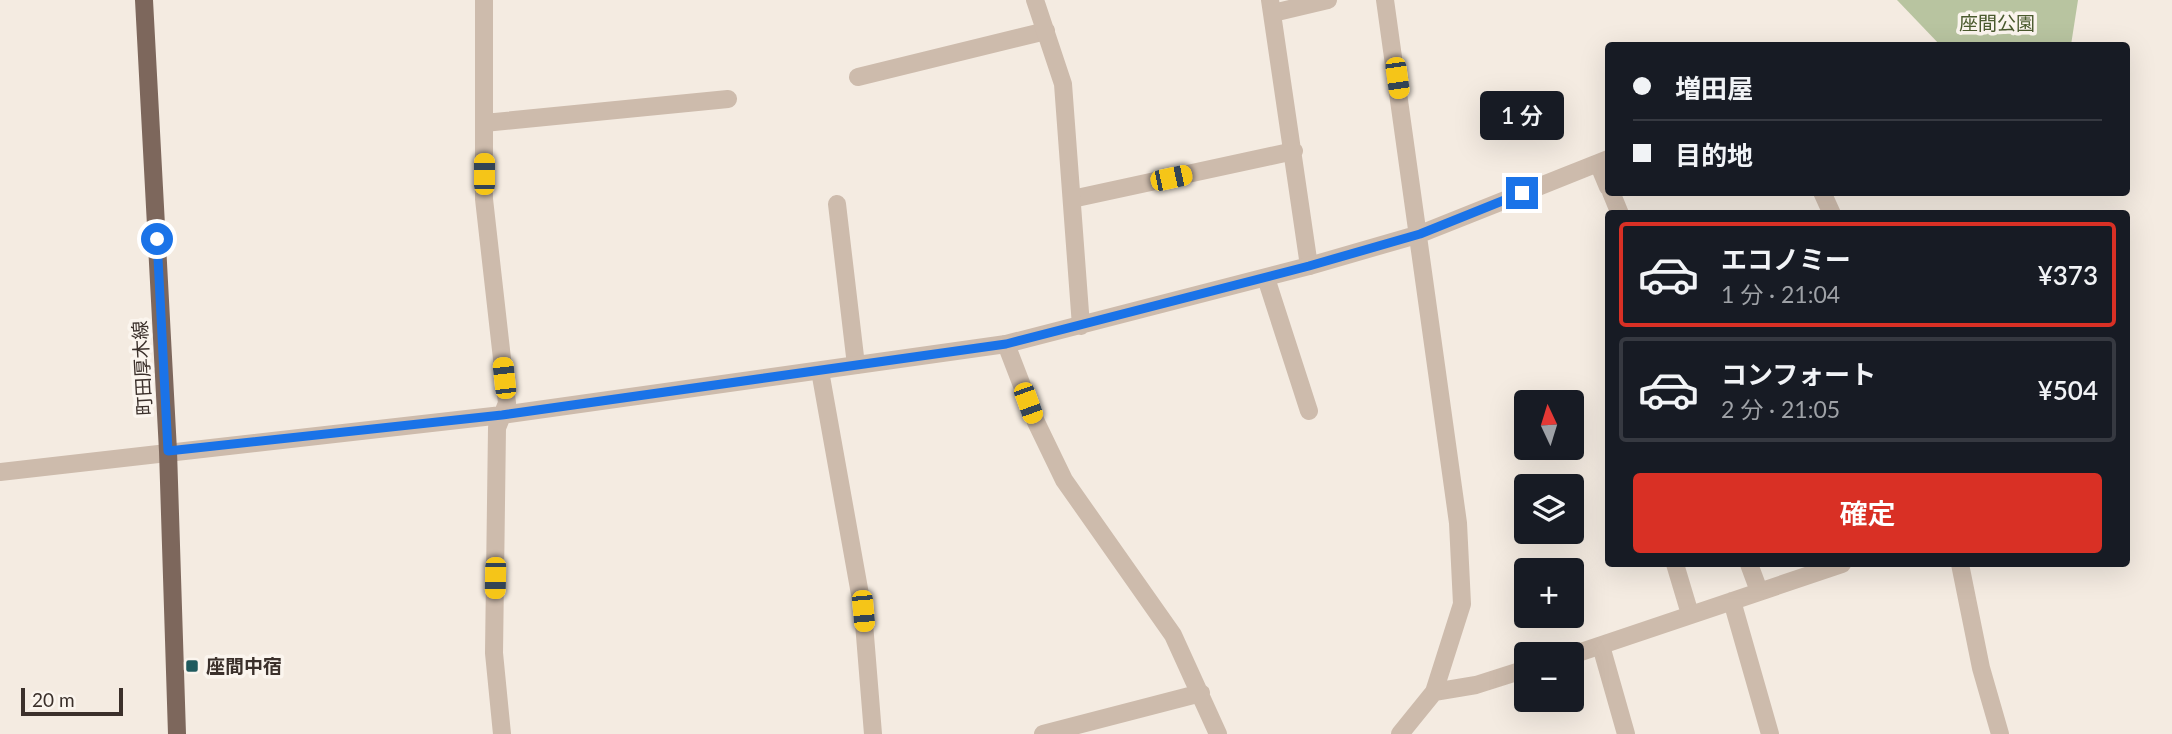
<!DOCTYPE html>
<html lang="ja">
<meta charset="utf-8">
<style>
:root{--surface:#171b24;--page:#242831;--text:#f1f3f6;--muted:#9ea1a6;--line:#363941;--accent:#d93025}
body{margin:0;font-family:Lato,"Noto Sans JP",sans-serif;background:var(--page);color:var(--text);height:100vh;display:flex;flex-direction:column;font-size:26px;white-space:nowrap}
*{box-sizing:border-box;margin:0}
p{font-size:23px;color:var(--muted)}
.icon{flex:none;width:38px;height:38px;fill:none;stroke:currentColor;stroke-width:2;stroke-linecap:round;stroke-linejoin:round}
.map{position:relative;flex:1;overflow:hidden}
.details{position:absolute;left:1605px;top:210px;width:525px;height:357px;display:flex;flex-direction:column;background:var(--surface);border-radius:7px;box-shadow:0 7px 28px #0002}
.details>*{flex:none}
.top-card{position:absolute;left:1605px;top:42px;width:525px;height:154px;border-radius:7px;box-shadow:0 7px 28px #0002;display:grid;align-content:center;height:154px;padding:0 28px;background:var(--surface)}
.needle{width:46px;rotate:356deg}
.tools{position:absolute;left:1514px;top:390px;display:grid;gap:14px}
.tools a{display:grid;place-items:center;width:70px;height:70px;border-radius:7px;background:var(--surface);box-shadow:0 7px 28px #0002;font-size:35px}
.scale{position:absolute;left:21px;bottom:18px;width:102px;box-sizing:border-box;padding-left:7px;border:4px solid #3b302b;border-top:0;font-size:19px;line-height:24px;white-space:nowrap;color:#3b302b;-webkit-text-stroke:5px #fbf5ee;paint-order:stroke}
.end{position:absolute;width:32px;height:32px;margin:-16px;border:9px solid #1a73e8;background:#fff;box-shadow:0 0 0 4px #fff}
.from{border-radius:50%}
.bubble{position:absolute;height:49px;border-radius:7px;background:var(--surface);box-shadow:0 7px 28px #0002;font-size:23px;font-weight:600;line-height:49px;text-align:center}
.car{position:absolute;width:21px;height:42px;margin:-21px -10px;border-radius:9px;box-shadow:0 0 5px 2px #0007;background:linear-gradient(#f5c518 24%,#345 0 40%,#f5c518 0 76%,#345 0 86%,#f5c518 0)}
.top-card b{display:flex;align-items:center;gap:24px;height:66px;font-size:26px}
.top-card b+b{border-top:2px solid var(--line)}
.top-card i{width:18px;height:18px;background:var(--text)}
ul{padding:12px 0 0;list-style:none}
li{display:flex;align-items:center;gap:21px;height:105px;margin:0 14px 10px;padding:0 14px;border:4px solid var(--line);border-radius:7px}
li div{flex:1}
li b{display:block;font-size:26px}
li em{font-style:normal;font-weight:600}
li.current{border-color:var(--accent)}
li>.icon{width:63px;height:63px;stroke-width:1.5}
.button{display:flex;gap:14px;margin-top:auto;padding:14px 28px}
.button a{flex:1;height:80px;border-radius:7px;background:var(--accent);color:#fff;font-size:28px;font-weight:600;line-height:80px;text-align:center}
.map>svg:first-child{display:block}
.green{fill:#b8c4a0}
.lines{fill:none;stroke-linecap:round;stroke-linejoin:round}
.service{stroke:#cdbbac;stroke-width:18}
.minor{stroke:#cdbbac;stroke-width:18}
.primary{stroke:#7d675c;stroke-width:18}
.route{stroke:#1a73e8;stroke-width:9}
.poi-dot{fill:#1f5a5e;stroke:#fbf5ee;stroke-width:2.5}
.labels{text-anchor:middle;stroke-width:7;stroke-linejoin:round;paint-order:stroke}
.park-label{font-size:19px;fill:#4a5a2e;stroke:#fbf5ee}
.street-label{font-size:19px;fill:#3b302b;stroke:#fbf5ee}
.poi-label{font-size:19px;font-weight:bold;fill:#3b302b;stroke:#fbf5ee;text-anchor:start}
</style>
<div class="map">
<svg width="2172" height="734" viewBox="0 0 2172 734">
<rect width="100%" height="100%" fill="#f4ebe1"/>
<path class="green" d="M1897,0H2078L2071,45L1941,46Z"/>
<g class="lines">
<path class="service" d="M1270,0L1309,266
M1273,13L1328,0
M858,77L1046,31
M1072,199L1294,151
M837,204L856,365
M1266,278L1309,411
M1006,344L1036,422L1064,480L1173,635L1218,734
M820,371L863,611L873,734
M1675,564L1690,614
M1960,564L1981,668L2000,734
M1601,646L1626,734
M1043,734L1201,693"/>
<path class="minor" d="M484,0V199L507,403L497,428L494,653L502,734
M1035,0L1063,84L1081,326
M1385,0L1458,523L1462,604L1434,692L1400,734
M484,123L728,99
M1598,163L1608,187
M1611,192L1620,214
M1822,192L1832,214
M0,472L502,415L1006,344L1309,266L1420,234L1608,159
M1749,564L1759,591
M1732,601L1770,734
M1572,655L1842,564
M1434,692L1476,685L1526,669"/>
<path class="primary" d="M144,0L168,451L177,734"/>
</g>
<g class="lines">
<path class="route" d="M157,239L168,451L502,415L1006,344L1309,266L1420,234L1522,193"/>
</g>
<rect class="poi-dot" x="185" y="659" width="14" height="14" rx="3.5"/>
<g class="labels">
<g class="park-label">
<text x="1997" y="30">座間公園</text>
</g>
<g class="street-label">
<text transform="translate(142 368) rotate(-93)" y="7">町田厚木線</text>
</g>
<g class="poi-label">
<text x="206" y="673">座間中宿</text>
</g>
</g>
</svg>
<div class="tools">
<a><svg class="needle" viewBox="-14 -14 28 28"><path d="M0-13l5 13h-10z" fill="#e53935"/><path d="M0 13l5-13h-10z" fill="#9ea1a6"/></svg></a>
<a><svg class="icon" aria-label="layers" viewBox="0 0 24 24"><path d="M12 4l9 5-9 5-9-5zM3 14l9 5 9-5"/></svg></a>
<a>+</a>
<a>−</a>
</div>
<div class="scale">20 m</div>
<i class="end from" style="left:157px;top:239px"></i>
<i class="end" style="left:1522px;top:193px"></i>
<div class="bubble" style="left:1480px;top:91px;width:84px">1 分</div>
<i class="car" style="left:1397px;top:78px;rotate:172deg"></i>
<i class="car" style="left:484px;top:174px;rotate:0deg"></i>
<i class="car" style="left:1171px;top:178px;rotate:78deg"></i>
<i class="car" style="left:504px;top:378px;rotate:354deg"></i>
<i class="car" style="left:1028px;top:403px;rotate:160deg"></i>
<i class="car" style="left:495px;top:578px;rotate:181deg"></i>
<i class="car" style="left:863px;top:611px;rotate:175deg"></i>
<div class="top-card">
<b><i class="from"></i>増田屋</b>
<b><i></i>目的地</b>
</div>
<section class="details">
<ul>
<li class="current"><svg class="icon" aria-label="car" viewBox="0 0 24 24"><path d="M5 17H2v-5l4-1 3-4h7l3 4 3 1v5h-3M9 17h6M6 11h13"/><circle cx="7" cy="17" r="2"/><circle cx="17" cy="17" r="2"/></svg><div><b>エコノミー</b><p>1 分 · 21:04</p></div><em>¥373</em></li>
<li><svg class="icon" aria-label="car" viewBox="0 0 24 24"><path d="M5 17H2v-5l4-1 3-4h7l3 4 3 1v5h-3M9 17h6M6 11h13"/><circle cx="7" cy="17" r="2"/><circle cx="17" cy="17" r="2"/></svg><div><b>コンフォート</b><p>2 分 · 21:05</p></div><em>¥504</em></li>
</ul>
<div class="button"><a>確定</a></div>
</section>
</div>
